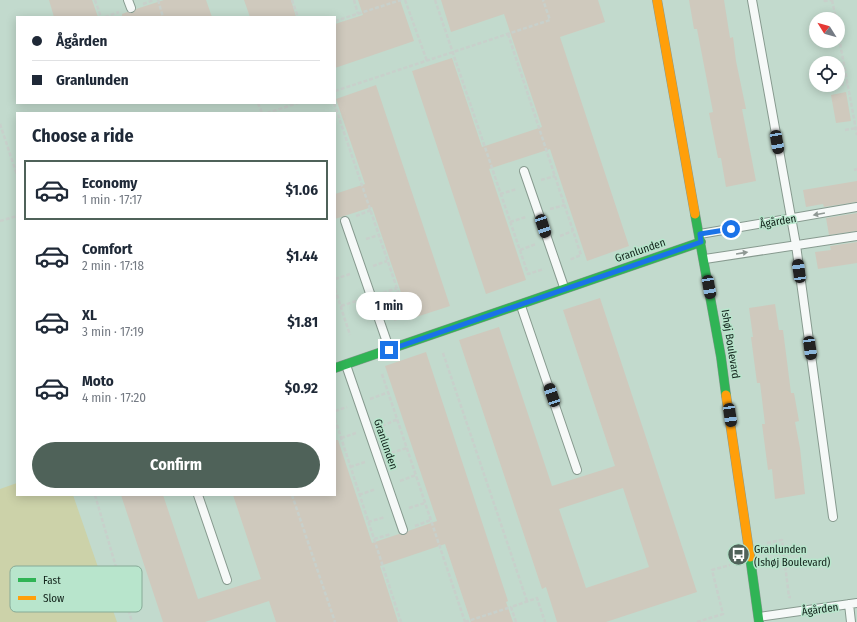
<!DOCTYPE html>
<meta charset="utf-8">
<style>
:root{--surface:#fff;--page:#f2f2f3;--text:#1f2937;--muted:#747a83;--line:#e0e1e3;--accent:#4f6259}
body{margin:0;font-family:"Fira Sans Condensed",sans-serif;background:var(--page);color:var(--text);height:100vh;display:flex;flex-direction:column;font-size:15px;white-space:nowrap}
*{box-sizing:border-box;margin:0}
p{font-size:13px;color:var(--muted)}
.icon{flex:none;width:22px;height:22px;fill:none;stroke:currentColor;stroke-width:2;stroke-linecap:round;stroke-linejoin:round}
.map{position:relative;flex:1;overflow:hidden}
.sheet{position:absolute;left:16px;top:112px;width:320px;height:384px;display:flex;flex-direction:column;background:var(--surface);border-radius:0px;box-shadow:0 2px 10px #0003}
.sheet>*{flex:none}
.hud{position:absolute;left:16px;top:16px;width:320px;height:88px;border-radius:0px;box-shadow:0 2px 10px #0003;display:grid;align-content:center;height:88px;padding:0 16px;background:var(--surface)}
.needle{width:26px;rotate:307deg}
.fabs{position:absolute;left:809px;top:12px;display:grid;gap:8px}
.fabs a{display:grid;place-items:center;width:36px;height:36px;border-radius:50%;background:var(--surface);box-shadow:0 2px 10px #0003;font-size:20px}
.end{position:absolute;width:18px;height:18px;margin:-9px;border:5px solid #1a73e8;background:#fff;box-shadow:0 0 0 2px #fff}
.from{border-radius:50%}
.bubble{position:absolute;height:28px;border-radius:14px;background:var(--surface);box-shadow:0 2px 10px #0003;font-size:13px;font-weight:700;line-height:28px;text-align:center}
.car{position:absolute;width:12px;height:24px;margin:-12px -6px;border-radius:5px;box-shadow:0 0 3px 1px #0007;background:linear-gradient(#222 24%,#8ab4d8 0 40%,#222 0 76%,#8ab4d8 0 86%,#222 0)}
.hud b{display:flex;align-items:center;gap:14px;height:38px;font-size:15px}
.hud b+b{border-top:1px solid var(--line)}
.hud i{width:10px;height:10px;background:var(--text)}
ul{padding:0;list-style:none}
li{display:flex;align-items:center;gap:12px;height:60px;margin:0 8px 6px;padding:0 8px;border:2px solid transparent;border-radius:0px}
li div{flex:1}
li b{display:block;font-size:15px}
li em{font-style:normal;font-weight:700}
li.active{border-color:var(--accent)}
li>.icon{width:36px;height:36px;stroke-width:1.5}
h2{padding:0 16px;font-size:18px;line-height:48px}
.cta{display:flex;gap:8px;margin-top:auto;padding:8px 16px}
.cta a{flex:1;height:46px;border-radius:24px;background:var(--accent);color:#fff;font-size:16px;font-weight:700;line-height:46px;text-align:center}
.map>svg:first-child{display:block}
.green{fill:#ccd2a9}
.building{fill:#cfc9bd;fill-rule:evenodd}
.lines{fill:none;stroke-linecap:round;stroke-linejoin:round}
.lane-casing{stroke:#879a8f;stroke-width:10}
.fast-casing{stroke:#879a8f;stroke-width:10}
.slow-casing{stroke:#879a8f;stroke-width:10}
.path{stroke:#c8d0cb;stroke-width:2.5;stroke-dasharray:4 2;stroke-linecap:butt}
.lane{stroke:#f6f9f8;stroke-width:8}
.fast{stroke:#30b455;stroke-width:9}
.slow{stroke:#ff9f0a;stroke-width:9}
.oneway{fill:#8f9894}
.route{stroke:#1a73e8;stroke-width:5}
.labels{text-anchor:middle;stroke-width:3;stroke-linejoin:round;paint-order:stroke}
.street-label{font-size:11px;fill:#11221a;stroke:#b8e5cc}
.poi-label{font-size:11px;fill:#11221a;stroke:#b8e5cc;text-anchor:start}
.key{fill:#b8e5cc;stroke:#86aa97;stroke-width:1}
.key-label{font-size:11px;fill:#11221a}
</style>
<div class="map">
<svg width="857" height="622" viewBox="0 0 857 622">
<rect width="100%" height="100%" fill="#c2dacd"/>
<path class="green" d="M17,483V495H73L117,622H0V489Z"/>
<path class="building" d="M49,0H92L98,17H54Z
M164,0H206L212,17H122V14L127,12L133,13L136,9Z
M244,0H291L296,17H250Z
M358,0H400L414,41L335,68V24L363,15Z
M441,0H598L605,22L560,37L629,246L587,261L550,149L489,169L526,280L486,294L412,71L452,58L482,147L542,127L504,14L451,32Z
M689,0H724L730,38L733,37L736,61L746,109H742L756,181L726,187L721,158H718L709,113L713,112L697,29H694Z
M376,85L450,306L410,319L372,207L335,219V194L365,184L336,99Z
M846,92L851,121L836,123L831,95Z
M857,181V202L824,207L823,204L806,207L803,190Z
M857,213V231L829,235L826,218Z
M857,242V263L818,269L815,252L831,250L830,246Z
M600,298L697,592L606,622H557L546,587L542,589L459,340L499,327L552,486L615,466L563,310ZM623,488L649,567L586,588L559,509Z
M775,304L779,330H783L791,393H794L799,421L795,422L800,448L805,494L775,499L772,469L768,470L762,424H765L760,383H757L751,337H753L749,308Z
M426,352L508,601L506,602L513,622H471L445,544L380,566L398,622H276L269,601L205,622H163L121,495H163L198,599L261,579L233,495H335V440H338L372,543L399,534L404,535L408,531L437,521L385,366Z"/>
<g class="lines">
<defs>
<path id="lane" d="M128,0L131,8
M752,0L796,245L833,517
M524,171L564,287
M345,221L389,348
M700,234L857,207
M705,259L857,236
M521,306L577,470
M346,365L403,530
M198,495L227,580
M849,604L851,622
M759,617L857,603"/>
<path id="fast" d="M695,214L721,357L726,395
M335,368L701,242
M750,557L759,622"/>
<path id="slow" d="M657,0L695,214
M726,395L750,557"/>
</defs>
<use href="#lane" class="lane-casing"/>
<use href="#fast" class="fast-casing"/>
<use href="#slow" class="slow-casing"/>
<path class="path" d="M95,0L101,17
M158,0L163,17
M292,0L298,17
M354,0L358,14
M405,0L427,61
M435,0L528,274L544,269
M824,0L825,1L832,0
M832,0L836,19
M143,4L154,0
M105,17L119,12
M335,21L401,0
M838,32L857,135
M508,34L581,255L569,260
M829,42L834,41
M840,85L848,83
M335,91L550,20L543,0
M258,103L262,113
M334,103L405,312L398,315V319L394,320
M267,113L298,103
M0,124L17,175
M845,130L856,128
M854,170L857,169
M541,180L555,176
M500,194L517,189
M550,209L565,205
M356,216L371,210
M0,221L17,216
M510,222L526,217
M560,236L573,231
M366,239L379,235
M520,250L536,244
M373,266L387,261
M335,279L350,274
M335,289L350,335
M383,293L397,288
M341,306L359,300
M443,353L527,601
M382,374L465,622
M370,399L389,392
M335,411L347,407
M335,419L401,622
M382,426L398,419
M341,438L356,433
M391,453L407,448
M350,467L365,462
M400,481L416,475
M95,495L132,622
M292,495L335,622
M359,495L376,489
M409,508L425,503
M368,522L385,517
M415,526L431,520
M374,539L391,534
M767,543L782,540L789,597H791
M465,622L511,607
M516,622L511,607L537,598L545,622
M697,622L723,614L712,570L730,565"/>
<use href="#lane" class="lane"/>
<use href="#fast" class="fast"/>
<use href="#slow" class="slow"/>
</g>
<defs><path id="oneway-solid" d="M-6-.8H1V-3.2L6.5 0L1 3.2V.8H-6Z"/></defs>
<g class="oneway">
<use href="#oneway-solid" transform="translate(819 214) rotate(170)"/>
<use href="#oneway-solid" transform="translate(742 253) rotate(-9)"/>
</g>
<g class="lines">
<path class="route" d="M389,350L701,242L700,234L731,229"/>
</g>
<defs>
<symbol id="bus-disc" viewBox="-11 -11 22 22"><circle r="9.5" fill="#4f6259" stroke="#b8e5cc"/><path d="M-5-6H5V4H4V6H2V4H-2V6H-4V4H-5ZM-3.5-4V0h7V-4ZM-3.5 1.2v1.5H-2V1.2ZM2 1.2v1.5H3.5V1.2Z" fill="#fff"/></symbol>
</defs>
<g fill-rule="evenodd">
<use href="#bus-disc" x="726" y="542" width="25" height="25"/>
</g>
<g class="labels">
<g class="street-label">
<text transform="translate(778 221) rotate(-10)" y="4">Ågården</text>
<text transform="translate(640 250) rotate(-19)" y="4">Granlunden</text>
<text transform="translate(731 344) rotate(81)" y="4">Ishøj Boulevard</text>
<text transform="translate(386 444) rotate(71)" y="4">Granlunden</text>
<text transform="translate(820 609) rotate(-8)" y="4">Ågården</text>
</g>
<g class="poi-label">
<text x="754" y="553">Granlunden<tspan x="754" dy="13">(Ishøj Boulevard)</tspan></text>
</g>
</g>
<rect x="10" y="566" width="132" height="46" rx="6" class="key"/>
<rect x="18" y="578" width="18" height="4" fill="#30b455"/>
<rect x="18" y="596" width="18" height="4" fill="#ff9f0a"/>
<g class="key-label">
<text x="43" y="584">Fast</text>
<text x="43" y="602">Slow</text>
</g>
</svg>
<div class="fabs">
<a><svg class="needle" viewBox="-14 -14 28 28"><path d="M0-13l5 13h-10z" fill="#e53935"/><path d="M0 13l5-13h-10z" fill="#747a83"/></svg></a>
<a><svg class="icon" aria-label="locate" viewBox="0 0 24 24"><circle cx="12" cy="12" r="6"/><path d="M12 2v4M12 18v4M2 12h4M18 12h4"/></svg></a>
</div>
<i class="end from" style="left:731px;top:229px"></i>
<i class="end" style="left:389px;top:350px"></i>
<div class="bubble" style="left:356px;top:292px;width:66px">1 min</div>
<i class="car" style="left:777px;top:142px;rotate:170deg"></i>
<i class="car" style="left:543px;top:226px;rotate:162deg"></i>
<i class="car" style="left:799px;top:271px;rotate:352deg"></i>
<i class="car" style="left:709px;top:287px;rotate:170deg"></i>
<i class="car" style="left:810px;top:348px;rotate:172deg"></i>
<i class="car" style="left:552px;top:395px;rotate:341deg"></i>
<i class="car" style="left:730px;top:415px;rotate:172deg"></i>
<div class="hud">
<b><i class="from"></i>Ågården</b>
<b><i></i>Granlunden</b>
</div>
<section class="sheet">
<h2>Choose a ride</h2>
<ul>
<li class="active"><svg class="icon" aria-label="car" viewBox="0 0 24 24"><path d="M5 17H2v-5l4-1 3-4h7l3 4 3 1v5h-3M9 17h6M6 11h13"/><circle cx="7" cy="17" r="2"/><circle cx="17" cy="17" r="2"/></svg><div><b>Economy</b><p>1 min · 17:17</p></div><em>$1.06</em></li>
<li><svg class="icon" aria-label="car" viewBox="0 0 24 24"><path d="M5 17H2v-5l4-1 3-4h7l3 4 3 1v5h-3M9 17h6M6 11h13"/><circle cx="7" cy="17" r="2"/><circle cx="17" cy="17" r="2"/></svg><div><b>Comfort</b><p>2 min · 17:18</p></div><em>$1.44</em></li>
<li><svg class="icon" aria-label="car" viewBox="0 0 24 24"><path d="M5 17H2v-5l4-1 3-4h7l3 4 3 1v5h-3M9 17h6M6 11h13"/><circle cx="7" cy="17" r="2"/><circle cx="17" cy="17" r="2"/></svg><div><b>XL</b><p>3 min · 17:19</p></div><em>$1.81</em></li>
<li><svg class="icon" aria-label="car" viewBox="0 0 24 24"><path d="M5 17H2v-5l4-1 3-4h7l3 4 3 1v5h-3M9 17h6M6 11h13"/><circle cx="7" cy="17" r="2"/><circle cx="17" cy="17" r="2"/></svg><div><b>Moto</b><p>4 min · 17:20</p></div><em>$0.92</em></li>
</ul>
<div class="cta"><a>Confirm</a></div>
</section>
</div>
